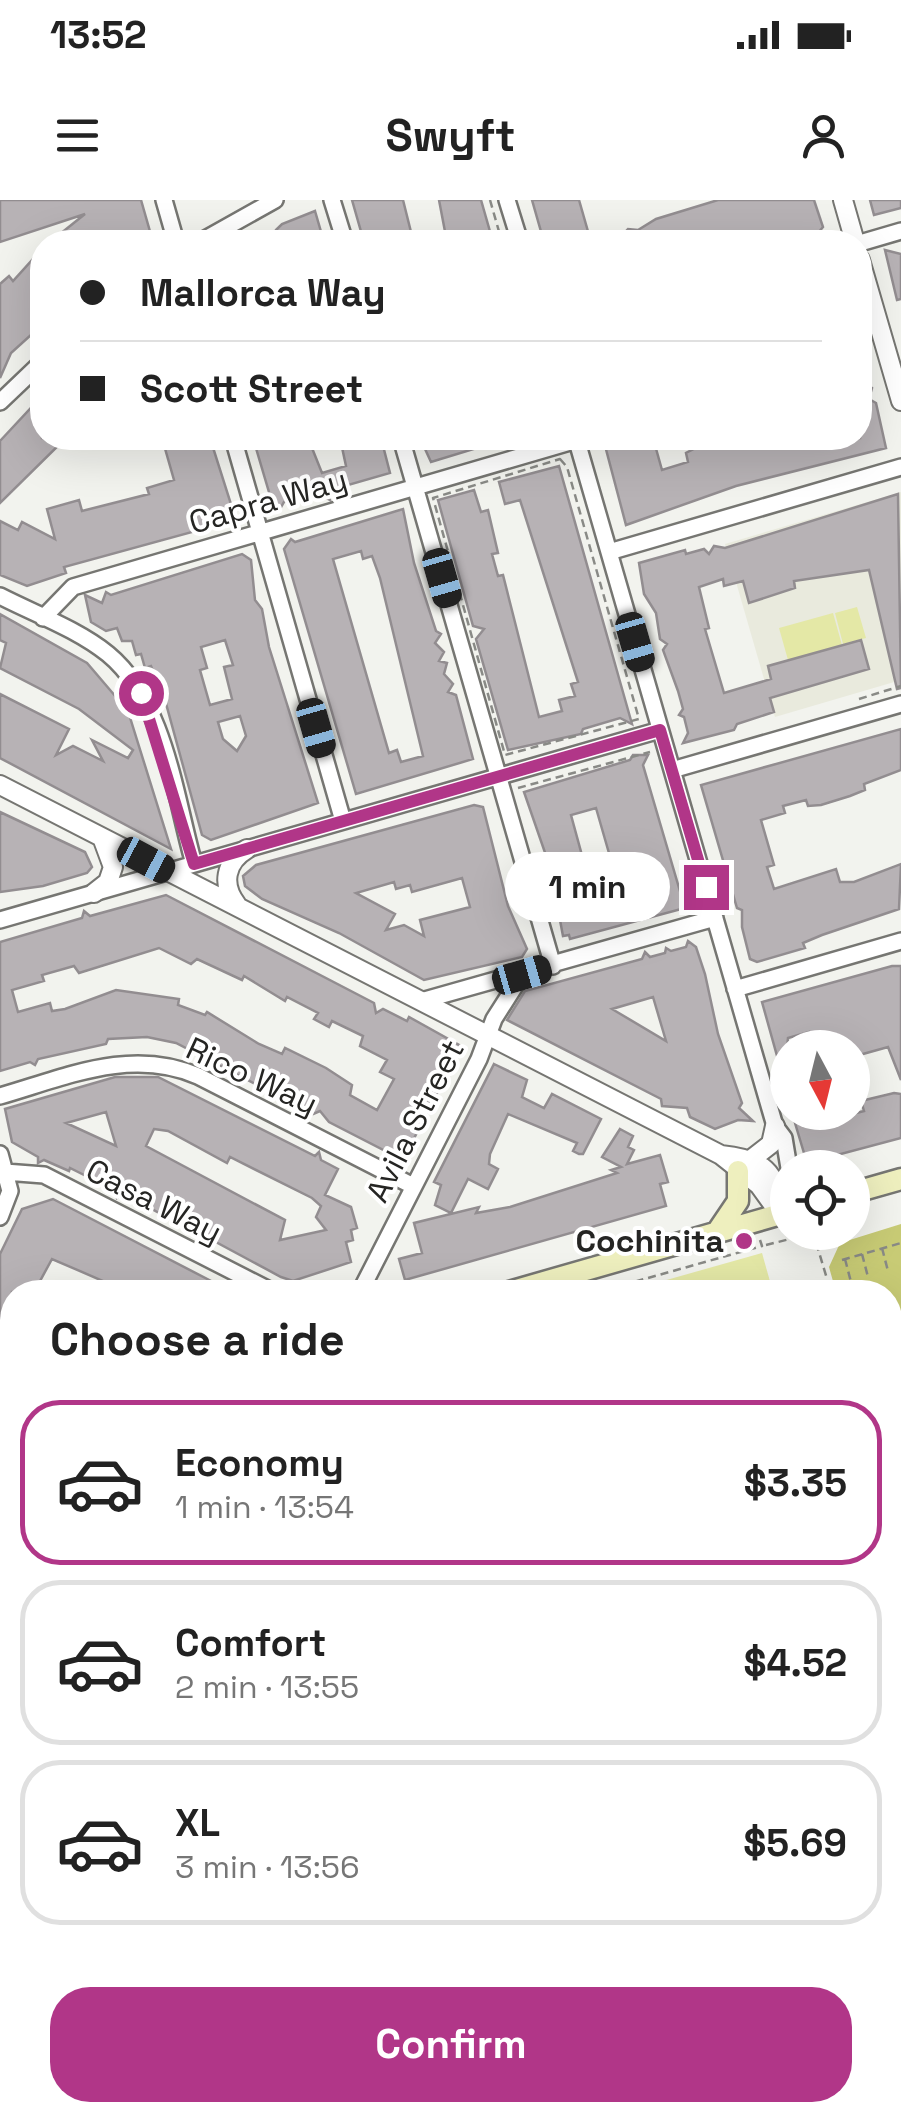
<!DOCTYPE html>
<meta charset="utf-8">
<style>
:root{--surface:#fff;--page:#f2f2f2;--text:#222;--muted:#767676;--line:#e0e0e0;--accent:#b13688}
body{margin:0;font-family:"Space Grotesk",sans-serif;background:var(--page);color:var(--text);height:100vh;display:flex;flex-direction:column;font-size:38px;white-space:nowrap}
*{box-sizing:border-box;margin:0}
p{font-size:32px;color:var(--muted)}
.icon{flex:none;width:55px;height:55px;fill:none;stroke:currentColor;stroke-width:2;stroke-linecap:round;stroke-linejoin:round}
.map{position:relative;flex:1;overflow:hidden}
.panel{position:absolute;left:0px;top:1080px;width:902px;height:842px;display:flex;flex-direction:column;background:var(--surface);border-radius:40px 40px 0 0;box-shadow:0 10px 40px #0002}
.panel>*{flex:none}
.hud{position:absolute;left:30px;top:30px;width:842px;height:220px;border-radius:40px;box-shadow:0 10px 40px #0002;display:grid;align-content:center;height:220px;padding:0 50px;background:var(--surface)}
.needle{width:65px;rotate:173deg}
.fabs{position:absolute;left:770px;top:830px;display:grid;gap:20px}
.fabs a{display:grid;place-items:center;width:100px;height:100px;border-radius:50%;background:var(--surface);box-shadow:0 10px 40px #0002;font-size:50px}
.end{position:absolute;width:45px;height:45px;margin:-22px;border:12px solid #b13688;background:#fff;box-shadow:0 0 0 5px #fff}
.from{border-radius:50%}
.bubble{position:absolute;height:70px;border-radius:35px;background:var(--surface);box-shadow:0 10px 40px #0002;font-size:32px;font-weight:700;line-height:70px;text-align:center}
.car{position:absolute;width:30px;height:60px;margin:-30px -15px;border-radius:12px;box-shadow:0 0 8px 2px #0007;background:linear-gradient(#222 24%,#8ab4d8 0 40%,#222 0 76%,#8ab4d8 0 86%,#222 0)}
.hud b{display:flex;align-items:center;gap:35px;height:95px;font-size:38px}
.hud b+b{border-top:2px solid var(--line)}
.hud i{width:25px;height:25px;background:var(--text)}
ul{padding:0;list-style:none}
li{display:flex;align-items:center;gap:30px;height:165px;margin:0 20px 15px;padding:0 30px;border:5px solid var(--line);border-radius:40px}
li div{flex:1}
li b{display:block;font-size:38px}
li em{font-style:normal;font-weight:700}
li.on{border-color:var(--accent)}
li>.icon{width:90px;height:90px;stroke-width:1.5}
h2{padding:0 50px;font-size:45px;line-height:120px}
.action{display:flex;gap:20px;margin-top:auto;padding:20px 50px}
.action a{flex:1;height:115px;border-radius:40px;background:var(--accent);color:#fff;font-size:40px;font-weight:700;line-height:115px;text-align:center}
.status{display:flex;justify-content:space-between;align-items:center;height:70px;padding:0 50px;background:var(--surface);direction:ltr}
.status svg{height:28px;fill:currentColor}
header{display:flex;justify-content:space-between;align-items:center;height:130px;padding:0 50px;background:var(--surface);font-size:45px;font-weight:700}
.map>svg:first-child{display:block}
.built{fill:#e9eadd}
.green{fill:#e4e8a6}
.water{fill:#c8cb75}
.building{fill:#b7b2b5;stroke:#928d90;stroke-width:2.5;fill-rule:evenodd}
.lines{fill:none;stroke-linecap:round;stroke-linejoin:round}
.minor-casing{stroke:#767672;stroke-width:20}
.tertiary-casing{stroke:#767672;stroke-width:22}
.secondary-casing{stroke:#767672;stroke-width:25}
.path{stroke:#898a86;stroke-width:2.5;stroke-dasharray:8 5;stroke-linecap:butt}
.minor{stroke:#fff;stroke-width:15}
.tertiary{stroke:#fff;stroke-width:18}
.secondary{stroke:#eeefbe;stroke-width:20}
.route{stroke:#b13688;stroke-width:12}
.poi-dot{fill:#b13688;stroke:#fff;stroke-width:4}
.labels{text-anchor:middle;stroke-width:8;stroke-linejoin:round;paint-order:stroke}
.street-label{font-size:32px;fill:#252523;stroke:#fff}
.poi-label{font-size:32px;font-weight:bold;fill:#252523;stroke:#fff;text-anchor:end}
</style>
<div class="status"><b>13:52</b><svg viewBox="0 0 49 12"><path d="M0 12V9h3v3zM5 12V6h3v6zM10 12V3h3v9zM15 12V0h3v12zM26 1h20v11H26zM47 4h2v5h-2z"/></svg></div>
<header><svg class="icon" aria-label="menu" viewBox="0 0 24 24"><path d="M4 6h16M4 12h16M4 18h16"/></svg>Swyft<svg class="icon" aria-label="person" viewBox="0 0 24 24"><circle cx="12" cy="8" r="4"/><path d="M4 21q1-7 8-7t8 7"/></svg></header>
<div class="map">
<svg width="901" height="1922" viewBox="0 0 901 1922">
<rect width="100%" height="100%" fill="#f2f3ee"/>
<path class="built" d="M901,292V480L775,517L725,344Z"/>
<path class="green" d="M857,407L866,438L843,444L835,413Z
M833,413L842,445L788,460L779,428Z
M762,1053L773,1092H624Z
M12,1269V1398L0,1401V1272Z"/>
<path class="water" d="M901,1024V1184L890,1187V1092H836L829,1067L840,1043Z
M901,1210V1488L890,1492V1213Z
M12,1469V1910H890V1538L901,1535V1922H0V1472Z"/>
<path class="building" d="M0,0H141L153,42H50L85,14L0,42Z
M352,0H403L413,40L364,42Z
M439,0H481L493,42H447Z
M532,0H579L591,42H544Z
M718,0H814L823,27L818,33L779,42H616L628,29L638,30L656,19Z
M870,0H901V8L874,15Z
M315,11L324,42H279L276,30L282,24Z
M42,49V125L11,153L0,178V84L9,76L13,81Z
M885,50L901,54V99L897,100Z
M860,179L872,188L869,199L876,203L886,248L736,286L626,325L603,238H653L662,270L688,262L686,253L715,238H860Z
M42,196V238H66L0,303V241Z
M162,238H210L236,320L64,367L66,373L27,386L0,375V321L18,330L22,322L55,339L47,309L79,300L82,311L149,294L147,288L174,280Z
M253,238H308L322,273L346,266L340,238H381L390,273L327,291L330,300L316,292L312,298L284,302L280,309H266L271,299Z
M420,238H499L500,241L431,262Z
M559,266L632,524L620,518L583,529L581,534L508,550L476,439L484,429L473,426L438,300L474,290L481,312L488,310L498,353L492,354L498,376L503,375L539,517L562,511L559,500L575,496L571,484L578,482L520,300L505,304L499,282Z
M898,294L901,488L897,489L869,370L794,381L795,388L749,403L743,381L724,386L723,379L699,387L709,428L705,429L724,493L771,479L768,466L861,440L869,469L770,498L774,512L737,524L734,530L683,543L688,533L684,517L679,515L683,509L678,491L663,450L667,444L660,439L656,413L644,394L639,363L685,350L686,354L704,349L709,354L714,346L725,348Z
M403,309L414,363L436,431L441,434L435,443L444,452L439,461L447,463L444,474L453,484L448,492L456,495L473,559L356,594L284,349L291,339L295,342ZM361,351L363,359L372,356L380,378L423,556L401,562L397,550L389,553L333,359Z
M242,354L251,360L255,400L262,409L269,447L318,603L211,640L202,635L165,500L151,466L145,468L141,454L136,455L132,441H122L117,428L106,431L91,422L85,395L102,403L106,392L111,395ZM225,440L233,465L224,467L232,499L210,505L200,470L207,468L201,447ZM240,516L246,536L237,551L223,539L218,522Z
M0,414L87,463L128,511L171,649L0,558V494L69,529L56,555L73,546L103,561L92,540L128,558L133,550L79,509L0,468L6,443L0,440Z
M901,529V570L864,584L865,590L850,596L821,605L808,606L806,600L783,606L785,613L761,620L774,665L767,667L774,689L836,669L840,682H854L901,664L899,709L822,735L803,743L805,748L757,762L750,759L742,727V710L737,708L701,585Z
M633,555H648L643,565L682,698L687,699L685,708L570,739L569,735L563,736L550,667L524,592L630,560ZM596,608L615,674L589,681L571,615Z
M474,605L483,607L508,706L527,749L522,757L424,780L339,733L262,699L245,686L243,676L256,665ZM462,678L470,707L420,720L424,736L404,725L386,730L395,714L356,693L394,682L396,689L410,685L412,692Z
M0,612L85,652L92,667L87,673L43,686L0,692Z
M166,695L374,803L376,813L383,809L407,821L409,817L461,846L403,960L329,922L320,911L313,914L176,843L147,837L108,839L106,844L38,859L35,865L30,862L0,871V742L82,718L84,711L90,716ZM159,748L191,764L197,759L242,780L244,776L285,801L287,797L318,813L314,819L329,827L332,821L363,836L360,846L387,860L380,872L394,879L377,910L350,895L352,885L326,868L285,848L282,854L259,844L207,812L205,815L178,805L179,799L116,790L65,809L52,811L50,803L18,812L12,790L44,781L42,775L74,766L79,773Z
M688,741L696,747L705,774L718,834L742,903L739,908L753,921L738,920L715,929L690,917L687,908L662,906L661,899L507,820L525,791L642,759L645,752L650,757L665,753L666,748L671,751L686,747ZM653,797L666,841L612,809Z
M892,766H901V880L888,847L852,857V848H813L809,832L788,838L784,881L762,802Z
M494,864L527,880L522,897L544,908L552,894L601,919L583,954H579L573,951L577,943L508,914L490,954L489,964L498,969L488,989L468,979L451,1013L435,1005L441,985L434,982Z
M115,877H158L315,956L319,952L321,960L338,969L325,995L351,1007L357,1028L351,1030L353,1040L346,1042L351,1062L293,1081L281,1077L212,1040L206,1045L205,1038L124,994L117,998L116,991L70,968L69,971L44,960L38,963V957L12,942L5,909ZM106,912L116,946L66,923ZM154,929L168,931L227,963L230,957L312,998L321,1006L316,1017L326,1030L280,1040L285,1020L146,946Z
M894,893L901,894V938L807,963L795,923L817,912H839L840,917L864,911L861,901Z
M620,929L633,936L628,947L634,950L627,964L660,955L668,982L660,984L666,1006L405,1080L399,1059L422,1053L414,1023L479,1007L476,1013L510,1007L617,973L611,970L621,967L602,957Z
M53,999L213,1082L208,1092H184L169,1085L163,1092L143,1082L137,1092H97L103,1081L52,1059L34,1092H12V1124L0,1129V1054L22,1009Z
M12,1155V1192L0,1195V1158Z
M901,1439V1486L890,1489V1443Z"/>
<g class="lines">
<defs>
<path id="minor" d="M164,0L176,42
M332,0L345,42
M507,0L520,42
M200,42L275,0
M860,43L901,31
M0,202L42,162
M233,238L343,621
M401,238L553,766
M576,238L775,926L784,938L789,968
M609,352L901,267
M0,396C35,414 77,429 108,454C165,501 175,597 194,664
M43,418L73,387L577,240
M672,570L901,504
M0,720L660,530
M735,789L901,741
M421,801L715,718
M0,896C66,877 131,847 198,876L413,986
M0,954L10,991L0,1017
M5,972L44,975L273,1092
M781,1011L788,983
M360,1092L479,859L494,819L522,775"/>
<path id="tertiary" d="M843,0L855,42
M860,60L901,201
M0,585L721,955L759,985L780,1014
M94,693L108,682L113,667L103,640
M237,705C221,685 225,662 247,649
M721,955C762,959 778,971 780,1012
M749,961L771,944L775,926"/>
<path id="secondary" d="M852,993L901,979
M717,1032L738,1001V971
M509,1092L788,1012
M0,1240L12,1236"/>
</defs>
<use href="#minor" class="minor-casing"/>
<use href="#tertiary" class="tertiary-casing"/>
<use href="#secondary" class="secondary-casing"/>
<path class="path" d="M490,0L502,42
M560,259L567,267L639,519L505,555L433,298Z
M859,499L901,486
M518,588L650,552
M827,1032L818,1049L831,1092
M766,1045L810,1034
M882,1048L888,1071
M862,1054L868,1077
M845,1059L851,1082
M842,1060L901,1043
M598,1092L762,1046L760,1040
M892,1137L900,1166
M890,1191L901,1188
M890,1209L901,1205
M0,1265L12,1262
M890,1349L901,1346
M0,1446L12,1443"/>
<use href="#minor" class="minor"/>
<use href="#tertiary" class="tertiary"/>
<use href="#secondary" class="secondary"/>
</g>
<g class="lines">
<path class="route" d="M141,493L194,664L660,530L706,687"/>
</g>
<circle class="poi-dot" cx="744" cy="1041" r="10"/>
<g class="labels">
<g class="street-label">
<text transform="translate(268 301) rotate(-16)" y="11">Capra Way</text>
<text transform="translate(252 876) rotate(25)" y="11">Rico Way</text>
<text transform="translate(415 921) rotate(-63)" y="11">Avila Street</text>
<text transform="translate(154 1001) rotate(27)" y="11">Casa Way</text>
</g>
<g class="poi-label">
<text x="724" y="1052">Cochinita</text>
</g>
</g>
</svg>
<div class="fabs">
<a><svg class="needle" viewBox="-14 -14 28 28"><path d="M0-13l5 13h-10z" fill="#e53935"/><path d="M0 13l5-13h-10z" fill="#767676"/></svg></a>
<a><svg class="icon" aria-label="locate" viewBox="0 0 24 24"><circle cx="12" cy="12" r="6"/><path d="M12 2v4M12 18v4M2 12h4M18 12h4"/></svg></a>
</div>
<i class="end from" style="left:141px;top:493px"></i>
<i class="end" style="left:706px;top:687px"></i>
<div class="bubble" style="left:505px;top:652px;width:165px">1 min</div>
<i class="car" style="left:442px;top:378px;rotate:164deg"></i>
<i class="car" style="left:635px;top:442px;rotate:164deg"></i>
<i class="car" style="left:316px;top:528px;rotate:164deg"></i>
<i class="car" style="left:146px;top:660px;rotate:118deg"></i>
<i class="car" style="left:522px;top:775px;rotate:74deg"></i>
<div class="hud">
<b><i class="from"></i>Mallorca Way</b>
<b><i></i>Scott Street</b>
</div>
<section class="panel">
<h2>Choose a ride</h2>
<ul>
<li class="on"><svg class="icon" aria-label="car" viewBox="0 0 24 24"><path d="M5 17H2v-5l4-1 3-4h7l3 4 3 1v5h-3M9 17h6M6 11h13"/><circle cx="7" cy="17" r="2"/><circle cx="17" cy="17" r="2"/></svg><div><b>Economy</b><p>1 min · 13:54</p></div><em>$3.35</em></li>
<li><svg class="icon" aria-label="car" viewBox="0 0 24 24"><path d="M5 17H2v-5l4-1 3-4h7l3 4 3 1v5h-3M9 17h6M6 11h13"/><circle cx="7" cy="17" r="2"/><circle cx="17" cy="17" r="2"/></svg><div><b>Comfort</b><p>2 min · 13:55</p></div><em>$4.52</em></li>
<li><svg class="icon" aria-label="car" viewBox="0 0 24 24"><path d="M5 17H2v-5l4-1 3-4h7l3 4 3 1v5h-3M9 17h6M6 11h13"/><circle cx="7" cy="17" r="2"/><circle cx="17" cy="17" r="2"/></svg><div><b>XL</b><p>3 min · 13:56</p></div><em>$5.69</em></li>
</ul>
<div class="action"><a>Confirm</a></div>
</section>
</div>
